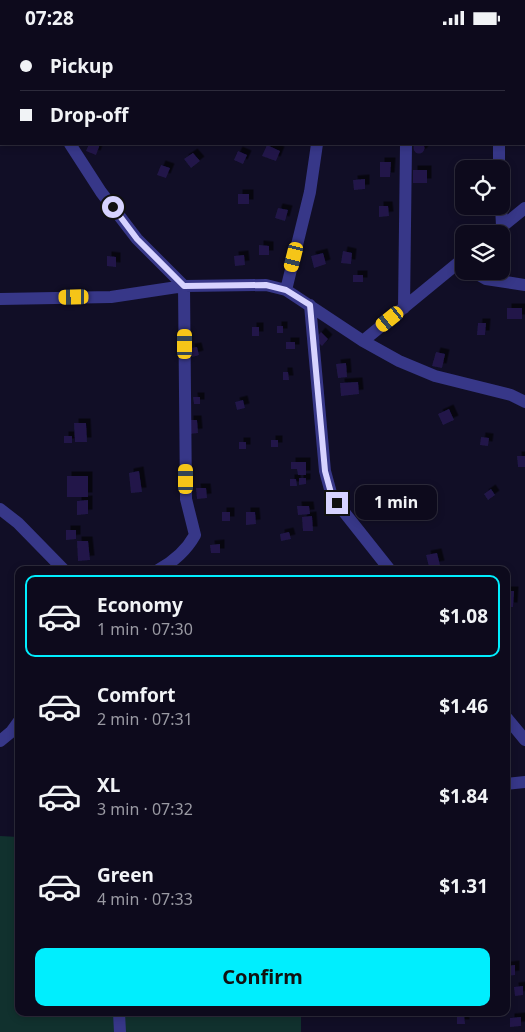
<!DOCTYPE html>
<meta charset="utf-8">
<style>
:root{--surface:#0d0a1c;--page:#161325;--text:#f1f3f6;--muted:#9a9aa3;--line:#2d2b3b;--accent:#00eefe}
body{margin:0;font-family:"Noto Sans",sans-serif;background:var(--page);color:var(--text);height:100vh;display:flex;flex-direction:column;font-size:19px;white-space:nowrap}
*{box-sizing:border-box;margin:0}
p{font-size:16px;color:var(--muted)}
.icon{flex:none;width:28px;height:28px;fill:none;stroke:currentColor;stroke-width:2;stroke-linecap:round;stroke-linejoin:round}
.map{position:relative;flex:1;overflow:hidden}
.side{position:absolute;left:15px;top:531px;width:495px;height:450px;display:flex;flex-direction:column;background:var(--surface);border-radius:10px;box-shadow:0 2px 8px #0003,0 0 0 1px var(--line)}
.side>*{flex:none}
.hud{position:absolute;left:0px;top:0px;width:525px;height:110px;box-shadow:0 2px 8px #0003,0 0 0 1px var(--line);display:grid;align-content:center;height:110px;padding:0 20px;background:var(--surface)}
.buttons{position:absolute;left:455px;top:125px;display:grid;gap:10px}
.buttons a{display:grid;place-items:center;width:55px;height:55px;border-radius:10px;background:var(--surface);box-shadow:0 2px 8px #0003,0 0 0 1px var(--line);font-size:25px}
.end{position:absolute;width:22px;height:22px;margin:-11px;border:6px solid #d7d3ff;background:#111;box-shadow:0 0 0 2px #111}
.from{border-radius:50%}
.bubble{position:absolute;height:35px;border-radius:10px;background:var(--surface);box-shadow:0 2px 8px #0003,0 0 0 1px var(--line);font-size:16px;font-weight:700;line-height:35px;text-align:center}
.car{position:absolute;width:15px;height:30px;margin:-15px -8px;border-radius:6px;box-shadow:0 0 4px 1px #0007;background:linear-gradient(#f5c518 24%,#345 0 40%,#f5c518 0 76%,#345 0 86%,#f5c518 0)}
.hud b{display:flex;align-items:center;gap:18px;height:48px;font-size:19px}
.hud b+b{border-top:1px solid var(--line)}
.hud i{width:12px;height:12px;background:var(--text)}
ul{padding:9px 0 0;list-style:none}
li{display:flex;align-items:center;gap:15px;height:82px;margin:0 10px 8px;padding:0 10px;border:2px solid transparent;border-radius:10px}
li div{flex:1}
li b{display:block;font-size:19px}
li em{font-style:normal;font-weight:700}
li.active{border-color:var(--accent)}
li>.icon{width:45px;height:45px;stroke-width:1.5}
.action{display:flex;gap:10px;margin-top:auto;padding:10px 20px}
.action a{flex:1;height:58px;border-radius:10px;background:var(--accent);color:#111;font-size:20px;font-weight:700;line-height:58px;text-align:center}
.status{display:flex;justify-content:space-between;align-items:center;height:35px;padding:0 25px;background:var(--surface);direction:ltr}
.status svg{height:14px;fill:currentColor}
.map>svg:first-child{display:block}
.green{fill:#11312e}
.building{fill:#211948;filter:url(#shadow)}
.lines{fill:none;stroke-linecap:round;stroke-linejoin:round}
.minor{stroke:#373788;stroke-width:12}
.route{stroke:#d7d3ff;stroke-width:6}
</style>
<div class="status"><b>07:28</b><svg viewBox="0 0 49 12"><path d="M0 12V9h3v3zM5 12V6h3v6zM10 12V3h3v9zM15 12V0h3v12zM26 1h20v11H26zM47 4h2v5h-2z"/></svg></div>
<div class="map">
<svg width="525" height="997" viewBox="0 0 525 997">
<defs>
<filter id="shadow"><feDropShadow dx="4.5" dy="-4.5" stdDeviation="0" flood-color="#0009"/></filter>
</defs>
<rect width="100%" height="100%" fill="#110e26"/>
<path class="green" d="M0,801L19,802V978H301V997H0Z"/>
<path class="building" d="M413.5 113a5.5 5.5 0 1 1 11 0a5.5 5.5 0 1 1-11 0Z
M89,109H100L96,120L86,116Z
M267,110L280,116L276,126L262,121Z
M238,116L247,120L243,129L234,125Z
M193,118L200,126L191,133L184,124Z
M380,127H391L390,142H380Z
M161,130L170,133L166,143L157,140Z
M413,135H427V148H413Z
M365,144V154L354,155L353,145Z
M238,159H249V169H238Z
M379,171H388L389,181L379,182Z
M278,173L288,175L285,186L275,183Z
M259,210L269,211V220H259Z
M343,216L352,218L351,229L341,228Z
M323,218L326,229L314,233L311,221Z
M244,220L245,230L235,231L234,221Z
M107,221L116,222V232L107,231Z
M353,240H363V247H353Z
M507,273H522V284H507Z
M478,288H486L485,300H477Z
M277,291H283V298H277Z
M252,292H259V301H252Z
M321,297L328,304L322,311L315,304Z
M286,307H295V314H286Z
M197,312L199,320L192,322L190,313Z
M436,317L445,319L442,333L432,331Z
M346,328L347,342L338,343L336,329Z
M283,337H288L289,345H283Z
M358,347L359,359L341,361L340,348Z
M193,362H200V369H194Z
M243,365L245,373L237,375L235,367Z
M449,374L454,385L443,390L438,379Z
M189,385H197L198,398L189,399Z
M74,388H86L87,407H75Z
M64,401H72V408H64Z
M481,402L489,403L488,411L480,410Z
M271,405H278V412H271Z
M239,407H246V414H239Z
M517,421H525V432H518Z
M291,427H306V440H298L297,434H291Z
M139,436L142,457L131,458L129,438Z
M67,441H88V462H67Z
M299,443H306V449L299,450Z
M290,444H296L297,451H290Z
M196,453H206L207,463L197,464Z
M491,454L495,460L488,465L484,459Z
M88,465V479L77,480V466Z
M297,471H309L310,479L298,480Z
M222,477H230V486H222Z
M246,477H255L256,489L246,490Z
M312,481L313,496H303L302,482Z
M66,495H76V504L66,505Z
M289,497L291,504L281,506L280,499Z
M77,506H88L90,525L78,526Z
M220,509V518H211L210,510Z
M437,518L440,530L429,532L426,520Z
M506,556H514L513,572H506Z
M515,930V940L506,941V931Z
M523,951V960L515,961L514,952Z
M464,980L465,989H457V981Z
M521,982V991L510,992V983Z"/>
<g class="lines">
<path class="minor" d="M407,0V1
M323,1V0
M498,1V0
M0,18L1,20
M70,109L101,157L137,204L184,251L186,464L195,500C186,516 175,526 158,535
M499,109V134
M501,171L502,191
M493,199L525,173
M472,236L486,244L525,250
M286,255L310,157L317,109
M0,264L111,262L184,251L266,250L286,255L363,306L399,326L435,341L511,360L525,367
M310,270L325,436L331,458L344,477L390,535
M404,273L406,109
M363,306L464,223
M0,474L18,488L64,535
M506,682L525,705
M0,706L11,697L19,686
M506,749L525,747
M119,978L120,997"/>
</g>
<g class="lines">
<path class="route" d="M113,172L137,204L184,251L266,250L286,255L310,270L325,436L331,458L337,468"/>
</g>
</svg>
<div class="buttons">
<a><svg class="icon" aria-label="locate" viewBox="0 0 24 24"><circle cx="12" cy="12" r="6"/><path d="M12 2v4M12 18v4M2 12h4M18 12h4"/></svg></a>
<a><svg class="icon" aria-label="layers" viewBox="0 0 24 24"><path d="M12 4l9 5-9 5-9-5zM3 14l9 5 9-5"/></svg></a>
</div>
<i class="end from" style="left:113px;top:172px"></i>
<i class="end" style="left:337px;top:468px"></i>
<div class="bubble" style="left:355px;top:450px;width:82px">1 min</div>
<i class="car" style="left:294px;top:222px;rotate:194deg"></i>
<i class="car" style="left:74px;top:262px;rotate:269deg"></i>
<i class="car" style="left:390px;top:284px;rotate:231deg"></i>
<i class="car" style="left:185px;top:309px;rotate:0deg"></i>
<i class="car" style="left:186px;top:444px;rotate:0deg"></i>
<div class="hud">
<b><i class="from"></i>Pickup</b>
<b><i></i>Drop-off</b>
</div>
<section class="side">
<ul>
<li class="active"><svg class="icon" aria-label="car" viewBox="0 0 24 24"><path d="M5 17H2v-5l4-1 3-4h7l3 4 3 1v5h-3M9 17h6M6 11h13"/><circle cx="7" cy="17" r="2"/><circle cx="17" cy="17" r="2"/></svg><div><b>Economy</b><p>1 min · 07:30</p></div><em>$1.08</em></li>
<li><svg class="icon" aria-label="car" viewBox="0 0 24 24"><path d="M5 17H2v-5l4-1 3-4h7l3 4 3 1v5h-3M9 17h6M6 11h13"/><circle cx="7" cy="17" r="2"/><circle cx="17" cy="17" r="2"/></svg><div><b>Comfort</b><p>2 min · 07:31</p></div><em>$1.46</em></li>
<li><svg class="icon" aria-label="car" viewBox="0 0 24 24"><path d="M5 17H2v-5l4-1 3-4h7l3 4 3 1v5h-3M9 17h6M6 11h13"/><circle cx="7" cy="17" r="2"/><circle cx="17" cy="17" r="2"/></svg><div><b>XL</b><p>3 min · 07:32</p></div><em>$1.84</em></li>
<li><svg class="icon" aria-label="car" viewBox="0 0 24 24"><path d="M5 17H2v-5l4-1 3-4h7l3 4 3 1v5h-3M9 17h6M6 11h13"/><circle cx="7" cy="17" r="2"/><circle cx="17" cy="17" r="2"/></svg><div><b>Green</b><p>4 min · 07:33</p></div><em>$1.31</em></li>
</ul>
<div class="action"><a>Confirm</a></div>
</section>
</div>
